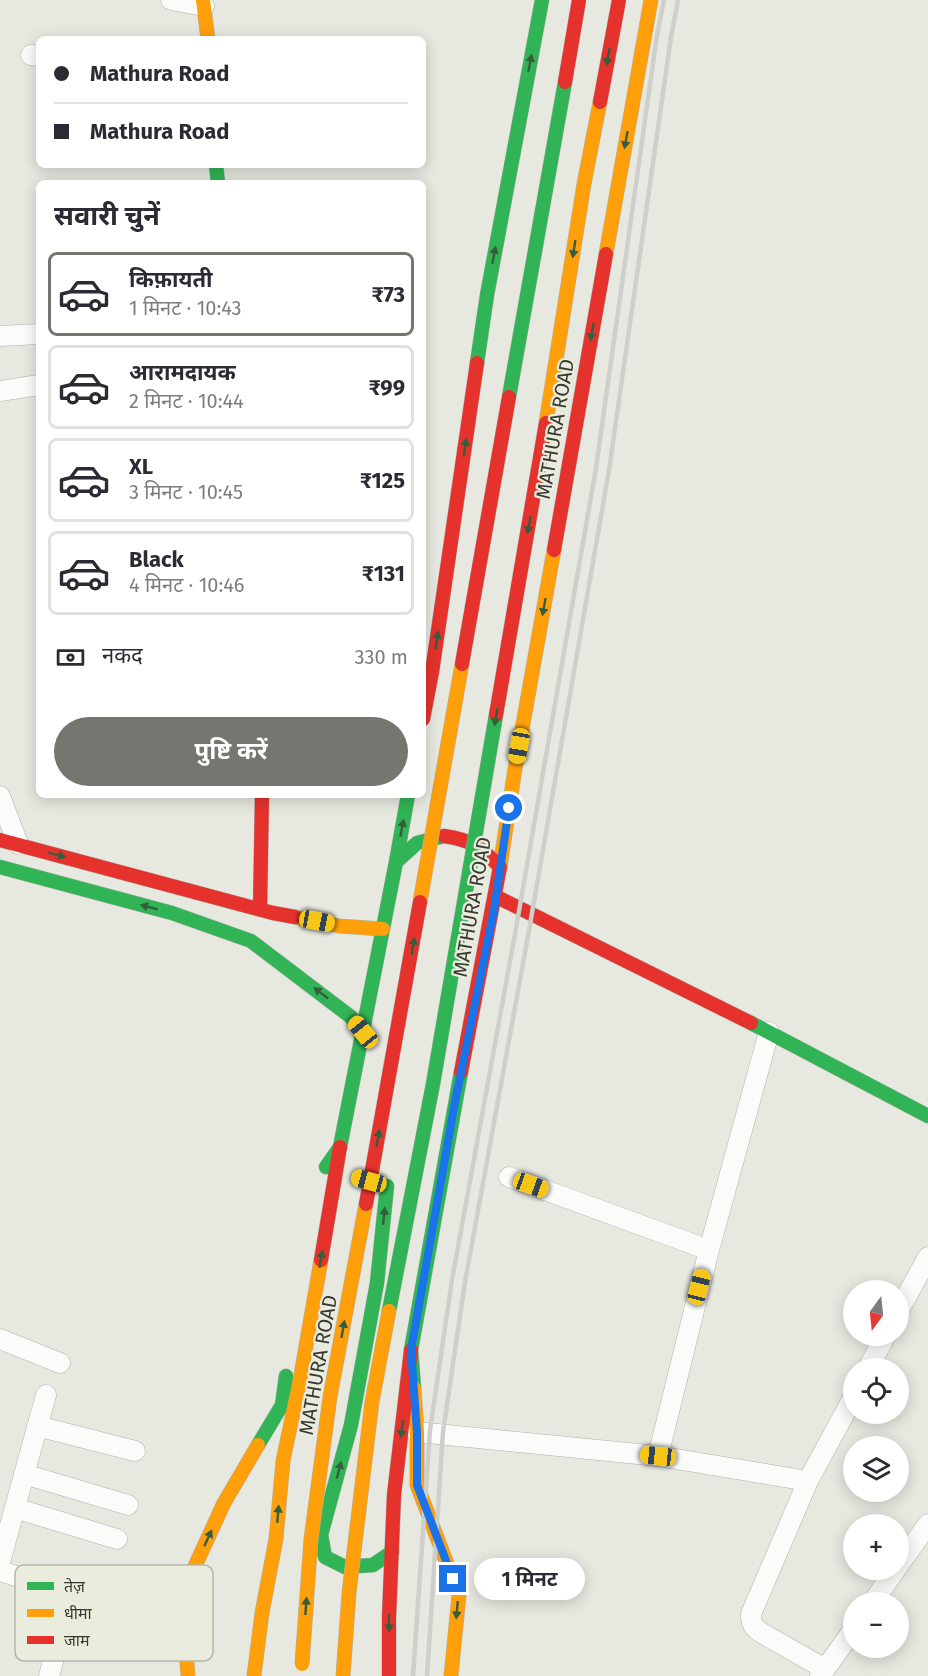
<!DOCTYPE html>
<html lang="hi">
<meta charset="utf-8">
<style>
:root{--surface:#fff;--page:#f2f2f3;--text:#2b2b33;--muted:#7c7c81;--line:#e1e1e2;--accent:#757670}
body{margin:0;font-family:"Fira Sans","Noto Sans Devanagari",sans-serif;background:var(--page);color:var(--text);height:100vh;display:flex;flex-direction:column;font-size:22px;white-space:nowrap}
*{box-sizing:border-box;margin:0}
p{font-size:20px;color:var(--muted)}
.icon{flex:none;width:33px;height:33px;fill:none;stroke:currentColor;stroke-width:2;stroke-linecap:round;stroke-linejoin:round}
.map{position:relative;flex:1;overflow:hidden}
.drawer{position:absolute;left:36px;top:180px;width:390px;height:618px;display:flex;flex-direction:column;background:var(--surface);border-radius:9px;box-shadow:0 3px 15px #0003}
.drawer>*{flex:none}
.hud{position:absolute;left:36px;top:36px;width:390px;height:132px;border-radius:9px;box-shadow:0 3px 15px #0003;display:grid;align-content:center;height:132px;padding:0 18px;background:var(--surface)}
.needle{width:39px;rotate:195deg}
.fabs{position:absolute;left:843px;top:1280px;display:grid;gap:12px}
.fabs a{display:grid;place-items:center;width:66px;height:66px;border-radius:50%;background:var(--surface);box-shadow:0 3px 15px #0003;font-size:30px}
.end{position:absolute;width:27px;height:27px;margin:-14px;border:8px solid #1a73e8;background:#fff;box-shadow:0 0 0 3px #fff}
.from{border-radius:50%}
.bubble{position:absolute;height:42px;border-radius:21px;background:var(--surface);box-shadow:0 3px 15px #0003;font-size:20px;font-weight:700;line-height:42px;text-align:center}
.car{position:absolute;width:18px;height:36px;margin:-18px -9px;border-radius:8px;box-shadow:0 0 4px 2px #0007;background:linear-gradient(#f5c518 24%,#345 0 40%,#f5c518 0 76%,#345 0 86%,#f5c518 0)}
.hud b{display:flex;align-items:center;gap:21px;height:57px;font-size:22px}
.hud b+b{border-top:2px solid var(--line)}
.hud i{width:15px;height:15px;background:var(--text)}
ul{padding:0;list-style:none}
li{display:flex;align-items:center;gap:18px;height:84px;margin:0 12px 9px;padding:0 6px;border:3px solid var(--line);border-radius:9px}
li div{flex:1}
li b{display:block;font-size:22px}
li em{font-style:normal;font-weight:700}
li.current{border-color:var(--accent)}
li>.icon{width:54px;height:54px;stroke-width:1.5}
h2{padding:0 18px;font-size:27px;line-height:72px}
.pay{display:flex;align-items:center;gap:15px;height:66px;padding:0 18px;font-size:22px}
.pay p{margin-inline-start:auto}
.button{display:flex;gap:12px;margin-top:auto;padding:12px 18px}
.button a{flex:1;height:69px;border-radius:36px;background:var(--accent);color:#fff;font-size:24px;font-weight:700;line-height:69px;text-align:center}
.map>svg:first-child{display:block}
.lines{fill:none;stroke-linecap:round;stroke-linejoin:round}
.street-casing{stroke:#b1b1ab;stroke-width:21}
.fast-casing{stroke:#b1b1ab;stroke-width:15}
.slow-casing{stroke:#b1b1ab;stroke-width:15}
.jam-casing{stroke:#b1b1ab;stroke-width:15}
.street{stroke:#fbfcfa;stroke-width:20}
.fast{stroke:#30b455;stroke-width:14}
.slow{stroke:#ff9f0a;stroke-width:14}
.jam{stroke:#e5322d;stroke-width:14}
.rail{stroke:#cecfcc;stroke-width:4.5}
.fast-bridge-casing{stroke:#b1b1ab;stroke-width:15;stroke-linecap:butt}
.slow-bridge-casing{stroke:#b1b1ab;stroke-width:15;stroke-linecap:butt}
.jam-bridge-casing{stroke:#b1b1ab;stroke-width:15;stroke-linecap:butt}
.fast-bridge{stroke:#30b455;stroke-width:14}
.slow-bridge{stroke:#ff9f0a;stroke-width:14}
.jam-bridge{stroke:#e5322d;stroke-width:14}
.oneway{fill:#365e3d}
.route{stroke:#1a73e8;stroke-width:8}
.labels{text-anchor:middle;stroke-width:4.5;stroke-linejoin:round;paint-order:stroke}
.street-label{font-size:20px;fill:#383933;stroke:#eaecdd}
.key{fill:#eaecdd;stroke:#b5b6aa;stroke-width:1.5}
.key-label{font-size:16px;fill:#383933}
</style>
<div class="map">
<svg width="928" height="1676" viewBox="0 0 928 1676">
<rect width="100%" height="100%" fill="#e7e8e0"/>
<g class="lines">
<defs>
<path id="street" d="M171,0L204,6
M31,55L39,56
M0,336L39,334
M0,391L39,385
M0,796L18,844
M509,1177L709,1250
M898,1312L928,1257
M0,1339L60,1363
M868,1368L886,1335
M37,1426L135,1451
M417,1432L658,1456L808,1481
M658,1456L709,1250L769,1032
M24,1474L128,1505
M15,1508L117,1539
M0,1562L46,1395
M898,1566L928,1524
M0,1571L64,1591L68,1594L69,1605L49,1676
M873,1602L896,1569
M825,1669L760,1632C753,1627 751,1623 751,1614L808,1481L854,1396
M820,1676L854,1629"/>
<path id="fast" d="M216,165L218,183
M477,363L487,295L542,0
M396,862L408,795
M0,867L172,913L251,941L351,1017L363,1032
M751,1023L928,1116
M326,1167L340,1147L396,862L417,843L444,836
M387,1186L377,1283L351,1425L321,1535L325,1557L345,1567L373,1565L392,1552
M414,1388L411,1350L461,1072
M258,1445L282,1405L286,1376"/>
<path id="slow" d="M203,0L208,39
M606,254L651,0
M500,867L515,769L554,550
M295,917L339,926L383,929
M414,1388L417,1432V1485L459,1595L451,1676
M188,1676L183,1612L189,1579L224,1503L258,1445
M254,1676L262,1613L276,1539L283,1461L301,1375L321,1260"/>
<path id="jam" d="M554,550L606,254
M423,719L432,672L477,363
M444,836C472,840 481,847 500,867L461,1072
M0,840L273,913L295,917
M495,896L751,1023
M260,909L262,795
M321,1260L340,1147
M389,1676V1617L394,1495L411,1350"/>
</defs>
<use href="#street" class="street-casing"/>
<use href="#fast" class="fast-casing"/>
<use href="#slow" class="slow-casing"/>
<use href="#jam" class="jam-casing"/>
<use href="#street" class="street"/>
<use href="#fast" class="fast"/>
<use href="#slow" class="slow"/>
<use href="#jam" class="jam"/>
<path class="rail" d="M413,1676L430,1430L452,1280L515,934L596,468L657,35L664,0
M427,1676L443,1432L465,1282L528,936L609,470L671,37L678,0"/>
<defs>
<path id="fast-bridge" d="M509,397L565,82
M389,1311L433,1084L496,715"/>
<path id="slow-bridge" d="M546,423L584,184L600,102
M420,902L462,664
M302,1664L311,1539L330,1397L366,1204
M343,1676L349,1593L372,1402L389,1311"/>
<path id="jam-bridge" d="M565,82L579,0
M600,102L619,0
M462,664L509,397
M496,715L546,423
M366,1204L420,902"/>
</defs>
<use href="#fast-bridge" class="fast-bridge-casing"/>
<use href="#slow-bridge" class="slow-bridge-casing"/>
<use href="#jam-bridge" class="jam-bridge-casing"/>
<use href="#fast-bridge" class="fast-bridge"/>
<use href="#slow-bridge" class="slow-bridge"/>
<use href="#jam-bridge" class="jam-bridge"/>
</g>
<defs><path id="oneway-solid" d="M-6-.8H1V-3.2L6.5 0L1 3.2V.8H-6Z" transform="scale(1.5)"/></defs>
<g class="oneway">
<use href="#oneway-solid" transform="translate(608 57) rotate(101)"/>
<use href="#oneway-solid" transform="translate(530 63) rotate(-79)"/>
<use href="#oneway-solid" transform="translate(626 140) rotate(100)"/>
<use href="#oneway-solid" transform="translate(574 249) rotate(99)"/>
<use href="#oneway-solid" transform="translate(494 255) rotate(-79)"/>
<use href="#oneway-solid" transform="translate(592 332) rotate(100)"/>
<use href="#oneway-solid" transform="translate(465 447) rotate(-82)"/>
<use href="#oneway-solid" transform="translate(529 525) rotate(100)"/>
<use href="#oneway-solid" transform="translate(544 607) rotate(100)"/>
<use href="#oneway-solid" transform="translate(437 640) rotate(-82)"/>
<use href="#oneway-solid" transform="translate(496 717) rotate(100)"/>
<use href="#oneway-solid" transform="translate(402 828) rotate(-79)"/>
<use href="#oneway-solid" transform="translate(57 855) rotate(15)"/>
<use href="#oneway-solid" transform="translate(149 907) rotate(-165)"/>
<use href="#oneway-solid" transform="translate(413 946) rotate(-80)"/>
<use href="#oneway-solid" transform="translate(321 993) rotate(-142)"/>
<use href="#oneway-solid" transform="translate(378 1138) rotate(-80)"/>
<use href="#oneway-solid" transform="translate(384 1216) rotate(-84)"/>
<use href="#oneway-solid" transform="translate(321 1259) rotate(-80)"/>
<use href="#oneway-solid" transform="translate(343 1329) rotate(-80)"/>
<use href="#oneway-solid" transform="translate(402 1429) rotate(97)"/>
<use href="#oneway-solid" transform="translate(339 1470) rotate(-75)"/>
<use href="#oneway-solid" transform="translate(278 1514) rotate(-85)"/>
<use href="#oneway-solid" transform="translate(208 1538) rotate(-65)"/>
<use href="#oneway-solid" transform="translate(306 1606) rotate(-86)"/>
<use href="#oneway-solid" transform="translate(457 1610) rotate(95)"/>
<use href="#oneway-solid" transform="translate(389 1623) rotate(89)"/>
</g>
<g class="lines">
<path class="route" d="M453,1579L417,1485V1432L411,1350L455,1102L494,910L509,808"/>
</g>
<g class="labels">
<g class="street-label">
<text transform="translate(555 429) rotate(-80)" y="7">MATHURA ROAD</text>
<text transform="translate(472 907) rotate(-80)" y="7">MATHURA ROAD</text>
<text transform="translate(318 1365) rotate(-80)" y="7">MATHURA ROAD</text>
</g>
</g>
<rect x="15" y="1565" width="198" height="96" rx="9" class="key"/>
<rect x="27" y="1582" width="27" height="8" fill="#30b455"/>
<rect x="27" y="1609" width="27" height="8" fill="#ff9f0a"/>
<rect x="27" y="1636" width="27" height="8" fill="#e5322d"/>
<g class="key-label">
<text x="64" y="1592">तेज़</text>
<text x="64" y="1619">धीमा</text>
<text x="64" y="1646">जाम</text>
</g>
</svg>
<div class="fabs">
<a><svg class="needle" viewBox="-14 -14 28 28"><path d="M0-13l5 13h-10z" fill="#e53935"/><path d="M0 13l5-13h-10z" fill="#7c7c81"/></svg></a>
<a><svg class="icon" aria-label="locate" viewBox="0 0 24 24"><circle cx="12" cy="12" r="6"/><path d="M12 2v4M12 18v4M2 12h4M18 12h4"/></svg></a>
<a><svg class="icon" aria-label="layers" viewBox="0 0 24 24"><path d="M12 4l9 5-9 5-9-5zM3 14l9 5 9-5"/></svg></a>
<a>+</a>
<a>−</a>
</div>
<i class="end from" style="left:509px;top:808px"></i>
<i class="end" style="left:453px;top:1579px"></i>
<div class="bubble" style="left:474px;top:1558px;width:111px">1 मिनट</div>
<i class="car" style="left:519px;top:746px;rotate:190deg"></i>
<i class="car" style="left:317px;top:921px;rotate:101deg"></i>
<i class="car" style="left:363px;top:1032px;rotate:321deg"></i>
<i class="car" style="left:369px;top:1181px;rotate:285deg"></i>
<i class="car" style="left:531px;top:1185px;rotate:110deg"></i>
<i class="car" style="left:699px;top:1287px;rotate:14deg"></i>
<i class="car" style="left:658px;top:1456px;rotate:276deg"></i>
<div class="hud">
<b><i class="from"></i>Mathura Road</b>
<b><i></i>Mathura Road</b>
</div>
<section class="drawer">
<h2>सवारी चुनें</h2>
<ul>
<li class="current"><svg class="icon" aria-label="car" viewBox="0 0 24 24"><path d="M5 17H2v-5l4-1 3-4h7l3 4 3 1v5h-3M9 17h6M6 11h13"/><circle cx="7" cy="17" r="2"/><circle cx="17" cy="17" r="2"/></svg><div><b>किफ़ायती</b><p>1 मिनट · 10:43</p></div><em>₹73</em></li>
<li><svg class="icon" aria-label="car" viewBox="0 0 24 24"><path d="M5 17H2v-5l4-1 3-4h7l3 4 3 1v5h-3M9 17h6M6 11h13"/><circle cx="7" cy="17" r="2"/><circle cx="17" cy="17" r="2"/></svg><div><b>आरामदायक</b><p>2 मिनट · 10:44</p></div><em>₹99</em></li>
<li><svg class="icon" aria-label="car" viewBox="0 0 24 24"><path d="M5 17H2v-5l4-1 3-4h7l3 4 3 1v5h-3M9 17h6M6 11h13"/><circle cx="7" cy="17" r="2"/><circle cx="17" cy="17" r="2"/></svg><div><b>XL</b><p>3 मिनट · 10:45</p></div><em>₹125</em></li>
<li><svg class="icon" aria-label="car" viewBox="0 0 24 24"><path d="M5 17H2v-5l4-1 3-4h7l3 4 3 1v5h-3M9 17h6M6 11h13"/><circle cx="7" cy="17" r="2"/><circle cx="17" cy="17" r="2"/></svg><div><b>Black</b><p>4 मिनट · 10:46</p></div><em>₹131</em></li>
</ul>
<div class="pay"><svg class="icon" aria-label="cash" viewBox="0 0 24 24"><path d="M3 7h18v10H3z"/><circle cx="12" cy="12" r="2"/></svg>नकद<p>330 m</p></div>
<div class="button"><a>पुष्टि करें</a></div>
</section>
</div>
